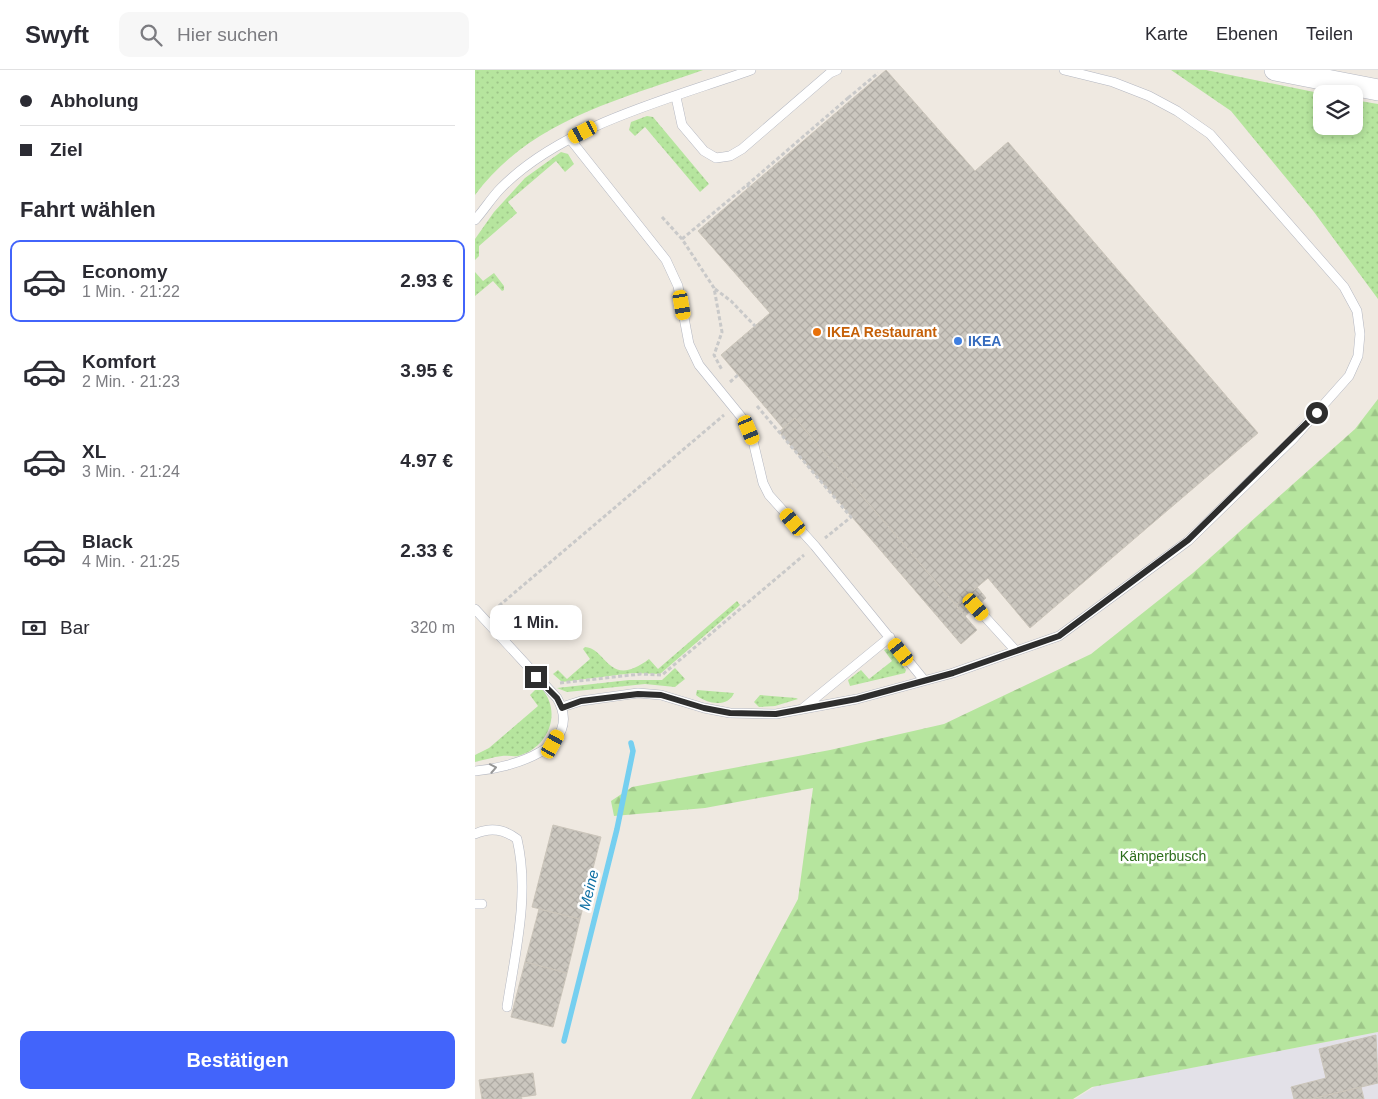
<!DOCTYPE html>
<html lang="de">
<meta charset="utf-8">
<style>
:root{--surface:#fff;--page:#f7f7f7;--text:#2b2b33;--muted:#7c7c81;--line:#e1e1e2;--accent:#4264fb}
body{margin:0;font-family:Arial,sans-serif;background:var(--page);color:var(--text);height:100vh;display:flex;flex-direction:column;font-size:19px;white-space:nowrap}
*{box-sizing:border-box;margin:0}
p{font-size:16px;color:var(--muted)}
.icon{flex:none;width:28px;height:28px;fill:none;stroke:currentColor;stroke-width:2;stroke-linecap:round;stroke-linejoin:round}
.map{position:relative;flex:1;overflow:hidden}
.side{display:flex;flex-direction:column;background:var(--surface);width:475px}
.side>*{flex:none}
.top-card{display:grid;align-content:center;height:110px;padding:0 20px;background:var(--surface)}
.controls{position:absolute;left:838px;top:15px;display:grid;gap:10px}
.controls a{display:grid;place-items:center;width:50px;height:50px;border-radius:10px;background:var(--surface);box-shadow:0 2px 8px #0003;font-size:25px}
.end{position:absolute;width:22px;height:22px;margin:-11px;border:6px solid #2e2e2e;background:#fff;box-shadow:0 0 0 2px #fff}
.from{border-radius:50%}
.bubble{position:absolute;height:35px;border-radius:10px;background:var(--surface);box-shadow:0 2px 8px #0003;font-size:16px;font-weight:600;line-height:35px;text-align:center}
.car{position:absolute;width:15px;height:30px;margin:-15px -8px;border-radius:6px;box-shadow:0 0 4px 1px #0007;background:linear-gradient(#f5c518 24%,#345 0 40%,#f5c518 0 76%,#345 0 86%,#f5c518 0)}
.top-card b{display:flex;align-items:center;gap:18px;height:48px;font-size:19px}
.top-card b+b{border-top:1px solid var(--line)}
.top-card i{width:12px;height:12px;background:var(--text)}
ul{padding:0;list-style:none}
li{display:flex;align-items:center;gap:15px;height:82px;margin:0 10px 8px;padding:0 10px;border:2px solid transparent;border-radius:10px}
li div{flex:1}
li b{display:block;font-size:19px}
li em{font-style:normal;font-weight:600}
li.active{border-color:var(--accent)}
li>.icon{width:45px;height:45px;stroke-width:1.5}
h2{padding:0 20px;font-size:22px;line-height:60px}
.pay{display:flex;align-items:center;gap:12px;height:55px;padding:0 20px;font-size:19px}
.pay p{margin-inline-start:auto}
.action{display:flex;gap:10px;margin-top:auto;padding:10px 20px}
.action a{flex:1;height:58px;border-radius:10px;background:var(--accent);color:#fff;font-size:20px;font-weight:600;line-height:58px;text-align:center}
header{display:flex;align-items:center;gap:30px;box-sizing:border-box;height:70px;padding:0 25px;background:var(--surface);border-bottom:1px solid var(--line)}
header strong{font-size:24px}
nav{display:flex;gap:28px;margin-inline-start:auto;font-size:18px}
.search{width:350px;height:45px;background:var(--page);display:flex;align-items:center;gap:12px;box-sizing:border-box;padding:0 18px;border-radius:10px;color:var(--muted);font-size:19px}
main{display:flex;flex:1;min-height:0}
.map>svg:first-child{display:block}
.industrial{fill:#e3e1e8}
.green{fill:url(#green-dots)}
.forest{fill:url(#forest-firs)}
.lines{fill:none;stroke-linecap:round;stroke-linejoin:round}
.stream{stroke:#75cff0;stroke-width:5.5}
.building{fill:url(#building-cross-hatch);stroke:#cbc5ba}
.service-casing{stroke:#b4b7c1;stroke-width:10}
.tertiary-casing{stroke:#b4b7c1;stroke-width:22}
.path{stroke:#c9c9c9;stroke-width:3;stroke-dasharray:4 2.5;stroke-linecap:butt}
.service{stroke:#fff;stroke-width:9}
.tertiary{stroke:#fff;stroke-width:21}
.oneway{stroke:#969696}
.route{stroke:#2e2e2e;stroke-width:6}
.food-dot{fill:#e8710a;stroke:#fff;stroke-width:2}
.shop-dot{fill:#3f7fe0;stroke:#fff;stroke-width:2}
.labels{text-anchor:middle;stroke-width:5;stroke-linejoin:round;paint-order:stroke}
.food-label{font-size:14px;font-weight:bold;fill:#c56008;stroke:#fff;text-anchor:start}
.shop-label{font-size:14px;font-weight:bold;fill:#366cbe;stroke:#fff;text-anchor:start}
.park-label{font-size:14px;fill:#2c6e1b;stroke:#fff}
.water-label{font-size:15px;font-style:italic;fill:#0d6fa3;stroke:#fff}
</style>
<header>
<strong>Swyft</strong>
<div class="search"><svg class="icon" aria-label="search" viewBox="0 0 24 24"><circle cx="10" cy="10" r="6"/><path d="M15 15l6 6"/></svg>Hier suchen</div>
<nav><a>Karte</a><a>Ebenen</a><a>Teilen</a></nav>
</header>
<main>
<section class="side">
<div class="top-card">
<b><i class="from"></i>Abholung</b>
<b><i></i>Ziel</b>
</div>
<h2>Fahrt wählen</h2>
<ul>
<li class="active"><svg class="icon" aria-label="car" viewBox="0 0 24 24"><path d="M5 17H2v-5l4-1 3-4h7l3 4 3 1v5h-3M9 17h6M6 11h13"/><circle cx="7" cy="17" r="2"/><circle cx="17" cy="17" r="2"/></svg><div><b>Economy</b><p>1 Min. · 21:22</p></div><em>2.93 €</em></li>
<li><svg class="icon" aria-label="car" viewBox="0 0 24 24"><path d="M5 17H2v-5l4-1 3-4h7l3 4 3 1v5h-3M9 17h6M6 11h13"/><circle cx="7" cy="17" r="2"/><circle cx="17" cy="17" r="2"/></svg><div><b>Komfort</b><p>2 Min. · 21:23</p></div><em>3.95 €</em></li>
<li><svg class="icon" aria-label="car" viewBox="0 0 24 24"><path d="M5 17H2v-5l4-1 3-4h7l3 4 3 1v5h-3M9 17h6M6 11h13"/><circle cx="7" cy="17" r="2"/><circle cx="17" cy="17" r="2"/></svg><div><b>XL</b><p>3 Min. · 21:24</p></div><em>4.97 €</em></li>
<li><svg class="icon" aria-label="car" viewBox="0 0 24 24"><path d="M5 17H2v-5l4-1 3-4h7l3 4 3 1v5h-3M9 17h6M6 11h13"/><circle cx="7" cy="17" r="2"/><circle cx="17" cy="17" r="2"/></svg><div><b>Black</b><p>4 Min. · 21:25</p></div><em>2.33 €</em></li>
</ul>
<div class="pay"><svg class="icon" aria-label="cash" viewBox="0 0 24 24"><path d="M3 7h18v10H3z"/><circle cx="12" cy="12" r="2"/></svg>Bar<p>320 m</p></div>
<div class="action"><a>Bestätigen</a></div>
</section>
<div class="map">
<svg width="903" height="1029" viewBox="0 0 903 1029">
<defs>
<pattern id="green-dots" width="8" height="8" patternUnits="userSpaceOnUse" patternTransform="scale(1.25)"><rect width="8" height="8" fill="#b6e59e"/><path d="M2 2h.1M6 6h.1" fill="none" stroke="#9dc588" stroke-width="1.8" stroke-linecap="round"/></pattern>
<pattern id="forest-firs" width="22" height="20" patternUnits="userSpaceOnUse" patternTransform="scale(1.25)"><rect width="22" height="20" fill="#b6e59e"/><path d="M5 1l3.5 6h-7zM16 11l3.5 6h-7z" fill="#9dc588"/></pattern>
<pattern id="building-cross-hatch" width="8" height="8" patternUnits="userSpaceOnUse" patternTransform="scale(1.25)"><rect width="8" height="8" fill="#cbc7bf"/><path d="M0 0l8 8M0 8l8-8" fill="none" stroke="#afaba4"/></pattern>
</defs>
<rect width="100%" height="100%" fill="#efe9e1"/>
<path class="industrial" d="M903,962V1029H600L621,1016Z"/>
<path class="green" d="M0,0H228C146,29 54,51 0,125Z
M696,0H731L849,24H846V56H879V30L903,34V229L839,142L756,41Z
M172,46L178,47L234,114L225,122L170,57L160,66L154,60L156,52Z
M86,82L93,84L99,94L90,102L81,91L33,132L42,143L4,176V186L0,190V169L19,142L50,108Z
M0,202L8,211L19,203L29,216V220L27,221L18,211L0,226Z
M262,531L265,535L185,604L158,603L87,612L78,604L83,600L92,609L115,589L108,579L110,577C132,578 133,620 174,589L183,599Z
M411,579L416,580L431,600L430,603L375,616L373,610L386,600L394,609L417,591L409,580Z
M200,598L210,609L200,617L170,614L92,622L82,618L154,610H187Z
M62,618L67,619C87,642 74,678 43,686C38,687 32,685 27,686C18,687 9,690 0,692V685L14,678L63,636L55,625Z
M222,620L259,623C253,638 232,634 221,625Z
M285,625L321,628L323,629L300,636L284,637L279,632Z"/>
<path class="forest" d="M903,329V962L617,1017L598,1029H216L323,829L338,718L230,738L139,746L136,731L157,717L355,680L469,654L616,584L718,503L880,359Z"/>
<g class="lines">
<path class="stream" d="M89,971L142,759L158,681L156,673"/>
</g>
<path class="building" d="M411,0L500,101L533,72L783,363L555,558L513,508L481,535L320,348L308,358L246,285L295,243L223,161Z
M320,348L502,560L486,574L304,362Z
M502,517L511,528L490,546L481,535Z
M78,755L126,767L105,849L57,837Z
M64,839L105,849L92,903L50,892Z
M50,892L92,903L78,957L36,947Z
M901,965L903,1013L836,1029H819L816,1017L851,1008L844,979Z
M58,1003L61,1025L46,1027L47,1029H7L4,1010Z
M886,1017L889,1029H837Z"/>
<g class="lines">
<defs>
<path id="service" d="M201,27L207,55L229,81L241,88L255,86L267,79L355,3L362,0
M95,69L191,190L203,216L214,274L224,295L268,349L278,371L288,413L294,425L340,476L449,610
M0,150C9,140 17,127 26,118C88,55 195,29 276,0
M501,537L541,581
M0,539L82,628C111,678 35,698 0,701
M87,637L106,631L163,623L186,625L229,638L255,643L301,644L382,629L478,603L584,566L713,471L818,369L874,306L883,286L885,264L882,241L869,217L735,64L702,41L674,26L638,12L589,0
M327,639L415,567
M0,764C15,757 29,759 42,769C55,824 40,883 32,937
M0,834H7"/>
<path id="tertiary" d="M800,0L903,20"/>
</defs>
<use href="#service" class="service-casing"/>
<use href="#tertiary" class="tertiary-casing"/>
<path class="path" d="M373,28L403,3
M272,115L373,28L376,30
M187,147L207,169L239,218L247,262L239,285L247,300
M207,169L272,115L274,117
M240,219L256,231L280,256
M255,312L263,305
M282,336L376,447L350,468
M19,540L249,345
M85,613L166,604L187,605L329,485"/>
<use href="#service" class="service"/>
<use href="#tertiary" class="tertiary"/>
</g>
<defs><path id="oneway-chevron" d="M-2-3.5L2.5 0L-2 3.5" fill="none" stroke-width="1.6" stroke-linecap="round" stroke-linejoin="round" transform="scale(1.25)"/></defs>
<use class="oneway" href="#oneway-chevron" transform="translate(18 698) rotate(-11)"/>
<g class="lines">
<path class="route" d="M61,607L82,628L87,638L106,631L163,624L186,625L229,638L255,643L301,644L382,629L478,603L584,566L713,470L842,343"/>
</g>
<circle class="food-dot" cx="342" cy="262" r="5"/>
<circle class="shop-dot" cx="483" cy="271" r="5"/>
<g class="labels">
<g class="food-label">
<text x="352" y="267">IKEA Restaurant</text>
</g>
<g class="shop-label">
<text x="493" y="276">IKEA</text>
</g>
<g class="park-label">
<text x="688" y="791">Kämperbusch</text>
</g>
<g class="water-label">
<text transform="translate(114 820) rotate(-76)" y="5">Meine</text>
</g>
</g>
</svg>
<div class="controls">
<a><svg class="icon" aria-label="layers" viewBox="0 0 24 24"><path d="M12 4l9 5-9 5-9-5zM3 14l9 5 9-5"/></svg></a>
</div>
<i class="end from" style="left:842px;top:343px"></i>
<i class="end" style="left:61px;top:607px"></i>
<div class="bubble" style="left:15px;top:535px;width:92px">1 Min.</div>
<i class="car" style="left:108px;top:62px;rotate:242deg"></i>
<i class="car" style="left:207px;top:235px;rotate:170deg"></i>
<i class="car" style="left:274px;top:360px;rotate:157deg"></i>
<i class="car" style="left:318px;top:452px;rotate:320deg"></i>
<i class="car" style="left:501px;top:537px;rotate:139deg"></i>
<i class="car" style="left:426px;top:582px;rotate:321deg"></i>
<i class="car" style="left:78px;top:674px;rotate:29deg"></i>
</div>
</main>
